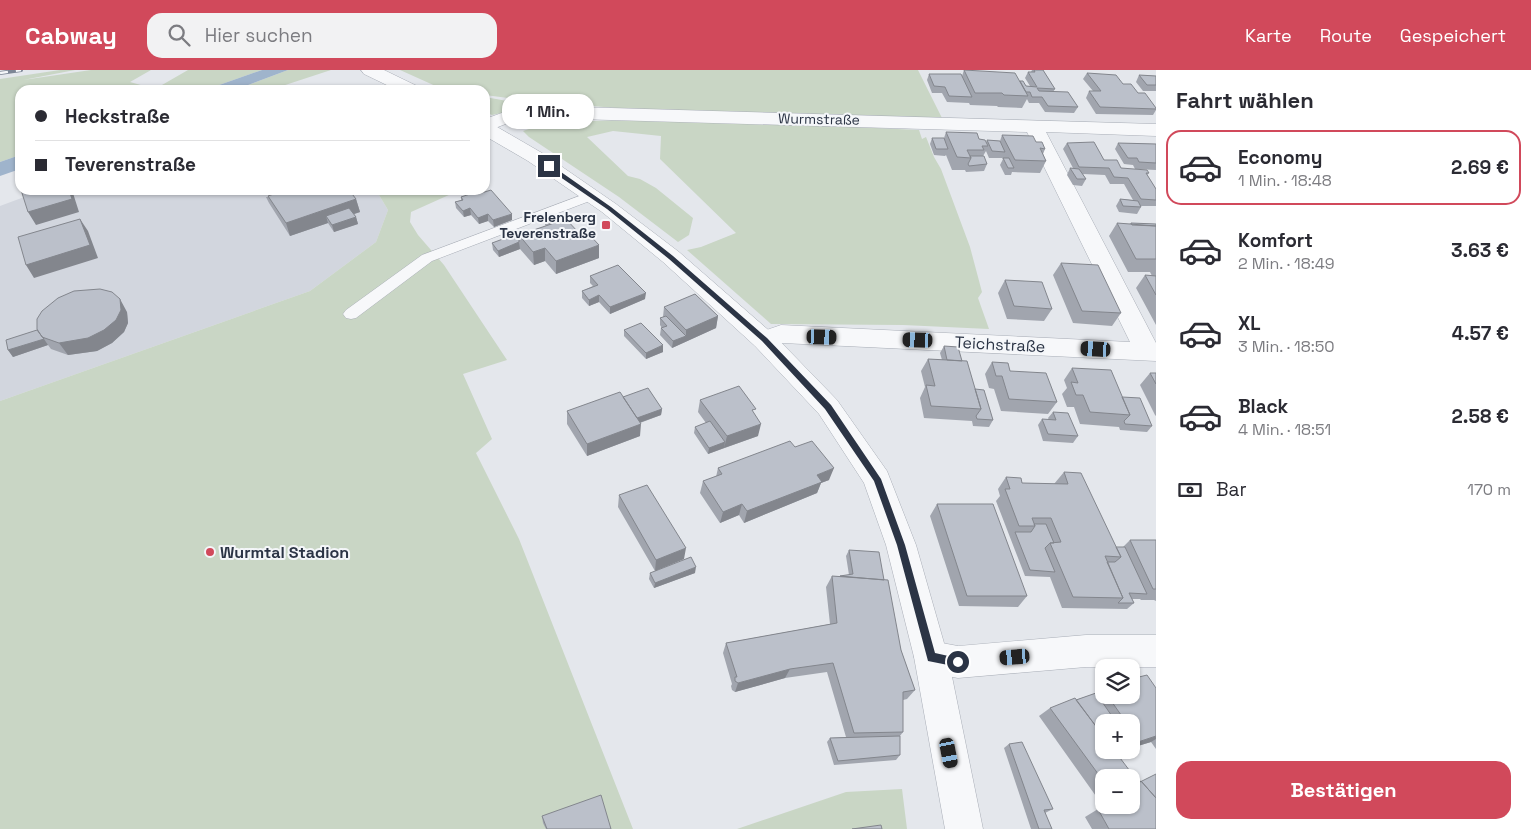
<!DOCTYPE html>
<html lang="de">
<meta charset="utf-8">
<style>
:root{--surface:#fff;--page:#f2f2f3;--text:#2b2b33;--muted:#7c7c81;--line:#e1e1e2;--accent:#d1495b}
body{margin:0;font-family:"Space Grotesk",sans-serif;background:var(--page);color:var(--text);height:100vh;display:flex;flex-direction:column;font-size:19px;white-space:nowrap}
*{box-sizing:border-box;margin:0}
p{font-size:16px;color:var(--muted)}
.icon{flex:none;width:28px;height:28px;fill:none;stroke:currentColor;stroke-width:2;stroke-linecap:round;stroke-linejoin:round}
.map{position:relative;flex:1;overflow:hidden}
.sheet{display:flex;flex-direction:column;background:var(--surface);width:375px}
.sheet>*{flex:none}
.top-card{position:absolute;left:15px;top:15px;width:475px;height:110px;border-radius:15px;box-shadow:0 1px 4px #0004;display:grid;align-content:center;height:110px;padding:0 20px;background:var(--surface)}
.controls{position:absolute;left:1095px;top:589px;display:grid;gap:10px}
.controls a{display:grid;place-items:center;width:45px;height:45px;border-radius:10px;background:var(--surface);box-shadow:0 1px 4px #0004;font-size:25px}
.end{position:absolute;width:22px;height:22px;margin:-11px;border:6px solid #2b3445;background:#fff;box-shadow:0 0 0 2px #fff}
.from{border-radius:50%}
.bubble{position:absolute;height:35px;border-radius:15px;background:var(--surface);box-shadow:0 1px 4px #0004;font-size:16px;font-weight:700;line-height:35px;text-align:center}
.car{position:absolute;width:15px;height:30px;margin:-15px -8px;border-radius:6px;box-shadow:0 0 4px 1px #0007;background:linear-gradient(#222 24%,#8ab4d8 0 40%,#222 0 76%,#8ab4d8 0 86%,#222 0)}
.top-card b{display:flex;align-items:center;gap:18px;height:48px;font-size:19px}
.top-card b+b{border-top:1px solid var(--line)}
.top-card i{width:12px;height:12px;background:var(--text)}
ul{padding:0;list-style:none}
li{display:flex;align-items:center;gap:15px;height:75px;margin:0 10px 8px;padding:0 10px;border:2px solid transparent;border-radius:15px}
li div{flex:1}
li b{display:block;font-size:19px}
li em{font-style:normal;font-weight:700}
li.selected{border-color:var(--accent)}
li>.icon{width:45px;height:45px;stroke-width:1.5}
h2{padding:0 20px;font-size:22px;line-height:60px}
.pay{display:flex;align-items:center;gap:12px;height:55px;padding:0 20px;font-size:19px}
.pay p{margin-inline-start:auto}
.primary-button{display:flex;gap:10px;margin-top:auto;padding:10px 20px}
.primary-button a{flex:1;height:58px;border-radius:15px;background:var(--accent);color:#fff;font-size:20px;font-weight:700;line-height:58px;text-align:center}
header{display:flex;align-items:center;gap:30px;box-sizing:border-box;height:70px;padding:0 25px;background:var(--accent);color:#fff}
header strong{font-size:24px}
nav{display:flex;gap:28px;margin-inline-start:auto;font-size:18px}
.search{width:350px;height:45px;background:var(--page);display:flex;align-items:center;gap:12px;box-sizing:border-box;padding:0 18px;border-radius:15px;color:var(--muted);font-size:19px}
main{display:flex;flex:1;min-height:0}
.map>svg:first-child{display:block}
.built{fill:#d2d6de}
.green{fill:#c9d6c5}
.water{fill:#9fb4cc}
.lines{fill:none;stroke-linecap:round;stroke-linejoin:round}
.service-casing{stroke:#a9aeb7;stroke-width:1}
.minor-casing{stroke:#a9aeb7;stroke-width:1}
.tertiary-casing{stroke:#a9aeb7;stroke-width:1}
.service{fill:#f7f8fa;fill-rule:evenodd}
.minor{fill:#f7f8fa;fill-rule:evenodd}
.tertiary{fill:#f7f8fa;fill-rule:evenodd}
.rail-casing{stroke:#7d8696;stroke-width:4}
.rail{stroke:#f4f6f9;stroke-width:2.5;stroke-dasharray:8;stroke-linecap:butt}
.wall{fill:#a1a5ae;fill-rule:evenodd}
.shaded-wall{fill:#83868d}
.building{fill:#bbc0ca;stroke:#83868d}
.route{fill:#2b3445}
.poi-dot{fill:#d1495b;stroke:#f4f6f9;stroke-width:2}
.labels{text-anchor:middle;stroke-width:4;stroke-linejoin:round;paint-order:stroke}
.far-street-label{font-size:14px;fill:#2b3445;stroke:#f4f6f9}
.far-poi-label{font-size:14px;font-weight:bold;fill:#2b3445;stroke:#f4f6f9;text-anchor:end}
.street-label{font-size:16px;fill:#2b3445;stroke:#f4f6f9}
.poi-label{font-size:16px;font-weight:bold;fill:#2b3445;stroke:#f4f6f9;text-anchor:start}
</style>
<header>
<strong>Cabway</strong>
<div class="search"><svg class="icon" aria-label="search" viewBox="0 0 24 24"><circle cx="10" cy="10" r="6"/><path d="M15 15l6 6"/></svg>Hier suchen</div>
<nav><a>Karte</a><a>Route</a><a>Gespeichert</a></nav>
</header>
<main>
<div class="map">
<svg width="1156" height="759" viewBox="0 0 1156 759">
<rect width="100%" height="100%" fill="#e4e7ec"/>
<path class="built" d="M43,120H376L388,140L376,172L310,221L0,331V136Z"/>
<path class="green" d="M60,0H75L23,10L91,0H151L130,12L155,19L188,0H262L205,20H20V85L0,92V9Z
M288,0H331L270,20H235Z
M400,0H918L943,50L642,40L540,32L485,25V20L440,18Z
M485,27L534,36L492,45L485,42Z
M635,47L919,60L922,69L926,67L934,87L941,99L970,177L982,222L978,228L989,259L903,255L771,254L687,180L701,177L736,163L660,89L661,66L613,61L587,67L628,106L640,109L656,118L693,148L689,165L678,172L619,127L529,67L523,61L550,52L628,50Z
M376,120H460L411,142L410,152L418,165L444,195L507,290L463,304L492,369L476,383L519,469L633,759H0V331L310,221L376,172L388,140Z
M902,719L907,759H737L846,722Z"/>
<path class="water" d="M262,0H288L235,20H205Z
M20,85V99L0,106V92Z"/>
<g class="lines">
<defs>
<path id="service" d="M590,122L595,123L597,126L595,129L432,191L356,248L351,249L346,248L343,244L346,240L422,185Z"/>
<path id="minor" d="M543,36L1156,54V66L1046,62L1156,273V291L782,273L764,279L755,276L752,270L755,264L781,255L1130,272L1027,62L543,48L516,50L485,62V49L513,39Z
M1086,565H1156V597H1086L958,608L931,603L919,598L914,587L919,576L931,571L958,576Z"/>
<path id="tertiary" d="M361,0H384L417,16L420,20H397L364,4Z
M485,52L492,54L542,83L616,134L679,182L773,264L837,330L887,401L916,475L948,587L983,759H945L914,587L886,475L864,413L819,344L755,276L663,192L602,142L528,91L485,66Z"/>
</defs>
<use href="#service" class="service-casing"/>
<use href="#minor" class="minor-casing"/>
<use href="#tertiary" class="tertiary-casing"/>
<use href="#service" class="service"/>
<use href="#minor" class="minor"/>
<use href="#tertiary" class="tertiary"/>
<defs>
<path id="rail" d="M0,3L21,0"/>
</defs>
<use href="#rail" class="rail-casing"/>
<use href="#rail" class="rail"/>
</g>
<path class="wall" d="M964,0L1020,11L1026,16H1030L1025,8L1028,2H1031L1032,0H1043L1055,19L1053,22L1078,37L1074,43L1045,42L1039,33H1029L1027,29L1022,38L998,37L997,36L970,35L969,33L947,32L942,23H932L927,10L929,4L962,6Z
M1087,3L1123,14L1138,23L1156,38V40L1153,45L1096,44L1086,28L1089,21H1093L1083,9Z
M1139,5L1156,6V21H1143L1136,12Z
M946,62L979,69L986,72L987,70L1000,71L1002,65L1036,72L1045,79L1043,84L1046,91L1040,103L1012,102L1011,105H1005L1000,95L1003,89L1002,88H989L986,81L983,86L987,94L984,101L966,102L965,100H952L946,85L945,86L934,85L930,74L932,68H944Z
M1067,73L1121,98L1149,103L1147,105L1156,119V136H1140L1141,137L1137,144L1119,142L1116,136L1120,129L1133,130L1124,114H1110L1105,105L1083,104L1086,109L1082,116L1073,115L1067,105L1070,98H1073L1063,79Z
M1118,73L1156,74V100L1135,99L1133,95L1124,94L1115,79Z
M478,124L512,144V150L494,157L488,151L479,154L471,145L464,147L456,138L455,132L461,130V127Z
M266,127L356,129L360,142L354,144L356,147L358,154L334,162L328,153L290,166L269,133Z
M545,148L555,153L599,188L556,204L545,191L534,195L520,179L499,187L493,180L492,173L546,156L545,155Z
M1117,153L1129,154L1131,153L1156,154V255L1136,218L1145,205L1152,206L1150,202H1128L1109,166Z
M1061,193L1121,243L1112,256L1073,253L1053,205Z
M590,206L645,229L610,244L599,232L589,236L582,228V221L593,216L590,213Z
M1005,210L1052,239L1044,251L1007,249L998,223Z
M664,237L718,246L716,258L672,278L660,265L661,258H662L660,255V248L663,247Z
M127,242L128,253L124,262L112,273L97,281L68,285L51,279L48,275L13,287L8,280L37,260Z
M624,260L663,282L646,289L624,266Z
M944,276L962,291L975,319L993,350L989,357L973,356L972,351L924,348L920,328L925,317L921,301L928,289L942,290L940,283Z
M992,292L1010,301L1057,332L1048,344L1001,341L994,319L989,318L985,304Z
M1072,298L1122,327L1152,356L1147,362L1120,360L1119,357L1080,354L1074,337H1067L1062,324L1067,318L1064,310Z
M1150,303H1156V346L1155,345L1140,315Z
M700,330L754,344L758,366L708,384L694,363L695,357L706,353L698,342Z
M662,339L661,345L640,353V366L587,386L567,354V341Z
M1053,342L1078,366L1073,373L1043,371L1038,355L1042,349L1049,350L1048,348Z
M795,377L829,410L821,413L817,423L744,453L739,445L720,453L700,423L703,411L716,407L718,398Z
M1064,402L1116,477H1123L1130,470H1156V531L1154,530H1141L1140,529H1132L1134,533L1127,539L1062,538L1050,507L1025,506L996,431L1000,426L998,419L1006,407L1022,413L1054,414Z
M619,425L684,489L655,501L618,437Z
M937,434L1027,526L1018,537L959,536L930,446Z
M849,480L884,510L901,580L915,620L907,629L903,630V662L900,666V685L896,690L834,695L827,672L830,668L846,667L827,602L785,608L735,622L732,620L731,616L732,614L723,583L726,573L830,554L826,517L832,506H840L849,505L846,486Z
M650,503H695L654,518L649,509Z
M1102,618H1104V625H1131L1156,618V679L1151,672L1131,678V652H1104L1115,682L1156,759H1092L1085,747L1103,736L1039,646L1050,638L1076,630L1096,623ZM1104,708L1131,735H1104Z
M1009,674L1053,739L1045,743L1052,759H1031L1004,678Z
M542,746L611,759H546L543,753Z"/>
<path class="shaded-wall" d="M69,120H72L79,142L36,155L28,142Z
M356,129L360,142L330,152L326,146L328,153L290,166L286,153Z
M470,138L471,145L464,147L463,141Z
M488,144V151L479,154L478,148Z
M512,144V150L494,157L493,150Z
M356,147L358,154L334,162L332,155Z
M80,149L88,161L98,188L34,208L26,195Z
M555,150V157L549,159V153Z
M519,172L520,179L499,187L498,181Z
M599,175V188L556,204V191Z
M545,178V191L534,195L533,182Z
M646,223L645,229L610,244V237Z
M599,225V232L589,236V230Z
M120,229L127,242L128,253L124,262L112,273L97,281L68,285L59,273Z
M718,246L716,258L672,278L673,271L686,266V260Z
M44,269L48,275L13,287L8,280Z
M663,275V282L646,289V283Z
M662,339L661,345L633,355L634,349Z
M641,354L640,366L587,386V374Z
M761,354L758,366L724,378L727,366Z
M725,372L724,378L708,384L709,378Z
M834,398L829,410L821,413L817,423L744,453L747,441L817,405Z
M742,434L739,445L720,453L723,442Z
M686,478L684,489L655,501L656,490Z
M696,497L695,503L654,518L655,513Z
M790,599L785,608L735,622L738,613Z
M1156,666V669L1151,672L1131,678V676L1138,672Z
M1117,680H1124L1100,687Z"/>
<path class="building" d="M964,0L1015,3L1028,26L1004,25L1002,23H975Z
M1034,0H1043L1055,19L1037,18L1039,21L1068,22L1078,37L1048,36L1042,27H1032L1030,22H1026L1020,11H1023L1026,16L1037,17L1028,2H1035Z
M1087,3L1116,5L1123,14H1131L1138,23H1145L1156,38V39L1100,37L1089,21H1101Z
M929,4H961L972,27L949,26L945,17L934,16Z
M1139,5L1156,6V15H1147Z
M946,62L977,63L979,69L985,70L988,76H982L984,80H967L971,88L957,87Z
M1002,65L1033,66L1036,72H1042L1045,79L1040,78L1046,91L1015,90Z
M932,68H944L948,79H936Z
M987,70L1000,71L1005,82L992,81Z
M1094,72L1104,90H1117L1121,98L1147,100L1149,103H1146L1156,119V130L1141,129L1128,108L1114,107L1109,98L1079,97L1067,73Z
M1118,73L1156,74V93L1139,92L1137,88H1128Z
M970,86H984L987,94L969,96L968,94L971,88Z
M1003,88H1009L1014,98H1008Z
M1070,98L1079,99L1086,109H1077Z
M21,120H69L72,129L28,142Z
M285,120H349L356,129L286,153L268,126Z
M491,120L512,144L493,150L488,144L478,148L470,138L463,141L455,132L463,130L461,127L476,122L478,124Z
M1120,129L1138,131L1141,137L1123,136Z
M349,138L356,147L332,155L326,146Z
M551,146L555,150L549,153L545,148Z
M80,149L90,175L26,195L18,167Z
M566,149L578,162L585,160L599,175L556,191L545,178L533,182L519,165Z
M1117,153L1156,156V189H1136Z
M1131,153L1156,154V156L1132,155Z
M522,162L523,164L519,165V172L498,181L492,173Z
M1061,193L1098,195L1121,243L1082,241Z
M618,195L646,223L610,237L599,225L589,230L582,221L598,215L590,206Z
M1145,205L1156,206V225Z
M1005,210L1042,212L1052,239L1014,236Z
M100,219L112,222L120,229L121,240L116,250L104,260L88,268L59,273L42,267L37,259V249L42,241L58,228L74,221Z
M695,224L718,246L686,260L664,237Z
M666,246L686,266L673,271L661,258L667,256L660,248Z
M641,253L663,275L646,283L624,260Z
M37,260L44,269L8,280L6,270Z
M944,276L958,277L962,291L947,290Z
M928,289L967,291L981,339L931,336L926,315L935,316Z
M992,292L1008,293L1010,301L1046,303L1057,332L1009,329L1002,306H996Z
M1072,298L1111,300L1130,345L1090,342L1083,325H1076L1071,312L1078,313Z
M1150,303H1156V314Z
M739,316L756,339L752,340L761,354L727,366L700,330Z
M648,318L662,339L637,348L623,327Z
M975,319L984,320L993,350L977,349L976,346L981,339Z
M620,322L641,354L587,374L567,341Z
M1122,327L1140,328L1152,356L1125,354L1124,351L1130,345Z
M1053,342L1068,343L1078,366L1048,364L1042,349L1056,350Z
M710,351L725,372L709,378L695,357Z
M790,371L795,377L812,371L834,398L817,405L822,412L747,441L742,434L723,442L703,411L722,404L718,398Z
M1064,402L1081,403L1121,487L1105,486L1123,528L1073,527L1050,473L1061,472L1051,448H1032L1035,456H1019L1005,419H1010L1006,407L1021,408L1022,413L1068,414Z
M647,415L686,478L656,490L619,425Z
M937,434H993L1027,526H967Z
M1034,454H1046L1054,473H1050L1045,478L1055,502L1030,500L1015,462H1031L1035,456Z
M1130,470H1156V519H1153Z
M1116,477H1125L1147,524L1129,523L1134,533H1118L1123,528L1107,492H1115L1121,487Z
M849,480L879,482L884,510L840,506L853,504Z
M691,487L696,497L655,513L650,503Z
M832,506L888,510L901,580L915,620L903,622V662L854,663L833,593L790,599L738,613L735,611V607H737L726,573L837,553Z
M1147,605L1156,618V666L1138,672L1131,661V652H1126L1107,625H1131V609Z
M1096,623L1116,652H1104V667L1076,630Z
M1075,628L1104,667V680H1114L1139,713L1141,711L1156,728V759H1109L1099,741L1107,735H1131V708H1104V712L1050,638Z
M900,666V685L838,691L830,668Z
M1022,672L1053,739L1044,740L1052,759H1039L1009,674Z
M1156,704V728L1141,711L1138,713Z
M601,725L611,759H547L542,746Z
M881,755L882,759H852Z"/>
<path class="route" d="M547,95H551L611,137L673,186L767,268L831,335L881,409L905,475L935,583L962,589V595L958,597L928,591L897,475L874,411L825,339L762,271L669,189L607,139L547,98Z"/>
<g class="poi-dot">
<rect x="601" y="150" width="10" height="10" rx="2.5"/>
<circle cx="210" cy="482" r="5"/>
</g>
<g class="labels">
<g class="far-street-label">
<text transform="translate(819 49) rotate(1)" y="5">Wurmstraße</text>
</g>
<g class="far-poi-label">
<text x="596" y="152">Frelenberg<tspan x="596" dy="16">Teverenstraße</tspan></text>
</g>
<g class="street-label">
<text transform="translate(1000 274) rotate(3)" y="6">Teichstraße</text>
</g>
<g class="poi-label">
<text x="220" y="488">Wurmtal Stadion</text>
</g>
</g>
</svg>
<div class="controls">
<a><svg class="icon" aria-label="layers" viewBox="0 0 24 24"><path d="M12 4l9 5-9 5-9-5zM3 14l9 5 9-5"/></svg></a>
<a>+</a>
<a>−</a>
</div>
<i class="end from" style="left:958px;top:592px"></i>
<i class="end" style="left:549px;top:96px"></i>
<div class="bubble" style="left:502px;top:24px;width:92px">1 Min.</div>
<i class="car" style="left:822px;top:267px;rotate:92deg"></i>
<i class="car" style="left:918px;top:270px;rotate:272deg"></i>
<i class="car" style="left:1096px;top:279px;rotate:273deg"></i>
<i class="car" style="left:1015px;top:587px;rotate:265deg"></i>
<i class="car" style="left:949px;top:683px;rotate:169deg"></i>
<div class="top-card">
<b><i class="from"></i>Heckstraße</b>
<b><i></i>Teverenstraße</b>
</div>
</div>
<section class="sheet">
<h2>Fahrt wählen</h2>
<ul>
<li class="selected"><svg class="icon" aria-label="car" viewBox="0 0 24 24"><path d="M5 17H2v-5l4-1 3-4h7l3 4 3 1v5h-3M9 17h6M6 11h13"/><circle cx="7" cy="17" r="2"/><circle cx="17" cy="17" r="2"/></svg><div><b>Economy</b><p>1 Min. · 18:48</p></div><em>2.69 €</em></li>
<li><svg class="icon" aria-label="car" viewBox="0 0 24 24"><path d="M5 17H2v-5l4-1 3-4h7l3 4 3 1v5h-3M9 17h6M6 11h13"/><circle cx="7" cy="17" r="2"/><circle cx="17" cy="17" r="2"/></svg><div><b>Komfort</b><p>2 Min. · 18:49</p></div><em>3.63 €</em></li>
<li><svg class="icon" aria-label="car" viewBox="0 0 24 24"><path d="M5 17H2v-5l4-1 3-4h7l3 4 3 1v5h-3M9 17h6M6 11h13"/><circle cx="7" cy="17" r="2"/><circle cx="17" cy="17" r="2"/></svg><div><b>XL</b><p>3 Min. · 18:50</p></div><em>4.57 €</em></li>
<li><svg class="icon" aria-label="car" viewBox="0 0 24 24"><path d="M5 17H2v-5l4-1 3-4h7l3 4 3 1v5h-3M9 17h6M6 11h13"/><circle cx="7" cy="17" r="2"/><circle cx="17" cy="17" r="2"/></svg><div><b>Black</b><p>4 Min. · 18:51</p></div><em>2.58 €</em></li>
</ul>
<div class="pay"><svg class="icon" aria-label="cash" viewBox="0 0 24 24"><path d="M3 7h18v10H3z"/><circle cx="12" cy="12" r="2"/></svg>Bar<p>170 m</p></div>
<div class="primary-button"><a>Bestätigen</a></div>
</section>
</main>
